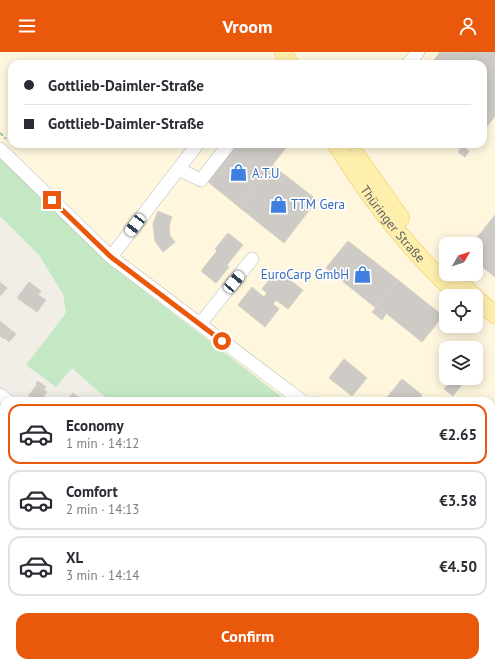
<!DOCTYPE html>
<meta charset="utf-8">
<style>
:root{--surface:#fff;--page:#f7f7f7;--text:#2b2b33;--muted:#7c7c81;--line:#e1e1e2;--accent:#ea580c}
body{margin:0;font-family:"PT Sans",sans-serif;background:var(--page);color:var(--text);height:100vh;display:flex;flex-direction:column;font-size:15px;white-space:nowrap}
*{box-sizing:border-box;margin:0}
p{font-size:13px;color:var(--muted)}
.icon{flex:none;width:22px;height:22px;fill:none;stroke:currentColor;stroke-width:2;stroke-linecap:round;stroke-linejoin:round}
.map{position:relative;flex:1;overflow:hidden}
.sheet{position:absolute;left:0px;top:345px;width:495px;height:270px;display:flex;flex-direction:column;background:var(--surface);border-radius:12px 12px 0 0;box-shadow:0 2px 10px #0003}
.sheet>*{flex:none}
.top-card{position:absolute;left:8px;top:8px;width:479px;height:88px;border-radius:12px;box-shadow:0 2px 10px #0003;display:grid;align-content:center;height:88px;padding:0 16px;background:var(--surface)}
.needle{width:26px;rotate:51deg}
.controls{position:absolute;left:439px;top:185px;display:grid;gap:8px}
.controls a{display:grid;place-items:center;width:44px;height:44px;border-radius:8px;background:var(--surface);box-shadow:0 2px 10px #0003;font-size:20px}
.end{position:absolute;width:18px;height:18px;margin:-9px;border:5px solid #ea580c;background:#fff;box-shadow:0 0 0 2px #fff}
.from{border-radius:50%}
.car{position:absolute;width:12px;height:24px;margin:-12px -6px;border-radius:5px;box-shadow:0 0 3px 1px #0007;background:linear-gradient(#fff 24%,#345 0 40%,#fff 0 76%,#345 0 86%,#fff 0)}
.top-card b{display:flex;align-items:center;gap:14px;height:38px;font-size:15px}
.top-card b+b{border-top:1px solid var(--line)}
.top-card i{width:10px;height:10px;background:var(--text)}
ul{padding:7px 0 0;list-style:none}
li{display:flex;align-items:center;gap:12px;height:60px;margin:0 8px 6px;padding:0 8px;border:2px solid var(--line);border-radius:12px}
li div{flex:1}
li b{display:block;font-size:15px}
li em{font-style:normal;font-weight:600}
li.active{border-color:var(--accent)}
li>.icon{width:36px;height:36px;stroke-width:1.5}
.primary-button{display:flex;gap:8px;margin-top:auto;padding:8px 16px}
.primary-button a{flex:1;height:46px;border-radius:12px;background:var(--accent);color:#fff;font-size:16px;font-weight:600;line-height:46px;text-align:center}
header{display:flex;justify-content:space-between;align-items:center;height:52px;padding:0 16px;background:var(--accent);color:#fff;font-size:18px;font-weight:600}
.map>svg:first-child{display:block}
.commercial{fill:#fef6dd;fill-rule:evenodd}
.green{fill:#c4e8c3}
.building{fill:#cecac5;stroke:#d5cfc4}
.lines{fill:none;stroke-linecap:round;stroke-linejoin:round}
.minor-casing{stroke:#b6b9bd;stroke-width:14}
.major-casing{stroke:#f3c45c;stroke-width:18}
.path{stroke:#9bc9a8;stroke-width:2;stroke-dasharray:4 2;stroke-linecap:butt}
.minor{stroke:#fff;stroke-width:13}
.major{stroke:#ffefac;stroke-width:17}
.route{stroke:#ea580c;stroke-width:5}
.labels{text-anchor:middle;stroke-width:3.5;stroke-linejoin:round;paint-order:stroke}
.shop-label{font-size:13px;fill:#366cbe;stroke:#fff;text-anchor:start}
.street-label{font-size:13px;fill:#5e6267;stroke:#fff}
</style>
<header><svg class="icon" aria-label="menu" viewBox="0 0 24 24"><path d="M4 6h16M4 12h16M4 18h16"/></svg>Vroom<svg class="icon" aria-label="person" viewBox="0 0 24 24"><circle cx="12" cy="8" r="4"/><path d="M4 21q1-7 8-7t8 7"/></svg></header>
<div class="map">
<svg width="495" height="615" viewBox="0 0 495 615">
<rect width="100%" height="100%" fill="#f0eee6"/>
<path class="commercial" d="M0,0H495V510L491,507V349H287L108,211L0,105ZM12,12H483V92H12ZM446,192H476V222H446ZM446,244H476V274H446ZM446,296H476V326H446Z"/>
<path class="green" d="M0,105L108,211L287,349H109L72,316L56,335L26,313L66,261L63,242L39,203L0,164Z
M0,354L4,357V535L0,541Z
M491,507L495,510V580L491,577Z"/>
<path class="building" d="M440,0H495V64L485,77L483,76V12H431Z
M236,92H289L239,155L207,129Z
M462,94L469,99L465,105L458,100Z
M272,113L317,148L284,191L239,155Z
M158,159L172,165L169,174L170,184L175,190L163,200L155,189L153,172Z
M495,163V225L476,210V192H472Z
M228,181L243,193L227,213L229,215L216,231L201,219L217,199L215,197Z
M348,189L398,228L376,256L326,216Z
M277,218L303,238L288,257L276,248L273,252L279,257L265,275L238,253L252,235L264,245L267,241L262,237Z
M398,228L443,264L422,290L377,254Z
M0,230L7,236L1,243H0Z
M29,230L41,239L38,243L46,248L37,260L17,246Z
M377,254L386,262L382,268L372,260Z
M0,269L11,278L4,287L0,284Z
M11,278L16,282L9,290L5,286Z
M344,307L367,326L352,344L329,326Z
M453,326H467L453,344L444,337Z
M402,327L422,343L420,346L424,349H384Z
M38,329L46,335L44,338L36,332Z
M37,333L47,340L41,349H35L28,344Z
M73,341L83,349H66Z
M495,429V445L491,442V434Z
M440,611H461L458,615H443Z"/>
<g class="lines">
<defs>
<path id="minor" d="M408,12L418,0
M0,97L111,205L302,349
M178,117L201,128L229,92
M111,205L196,94
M200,272L252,207
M0,343L8,349
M491,379L495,374
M0,493L4,494
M491,494L495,497
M0,594H4
M90,611L91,615
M302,611L311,615
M403,615L406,611"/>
<g id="major">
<path d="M283,0L290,12"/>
<path id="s1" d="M336,92C370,148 410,199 459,244"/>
<path d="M357,104L401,166"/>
<path d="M454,225L474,244"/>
<path d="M476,246L495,263"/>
</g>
</defs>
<use href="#minor" class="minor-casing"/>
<use href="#major" class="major-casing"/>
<path class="path" d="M0,81L6,87
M314,345L319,349
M0,368L4,375
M491,603L495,598
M482,615L485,611"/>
<use href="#minor" class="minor"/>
<use href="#major" class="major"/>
</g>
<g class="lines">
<path class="route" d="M52,148L111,205L222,289"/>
</g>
<defs>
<symbol id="shop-bare" viewBox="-9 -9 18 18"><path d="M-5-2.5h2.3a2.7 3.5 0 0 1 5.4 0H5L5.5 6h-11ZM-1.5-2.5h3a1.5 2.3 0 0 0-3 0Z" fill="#3f7fe0" stroke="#fff" stroke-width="2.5" paint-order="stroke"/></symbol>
</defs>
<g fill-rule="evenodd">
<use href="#shop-bare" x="226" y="108" width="25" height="25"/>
<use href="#shop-bare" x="266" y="140" width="25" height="25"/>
<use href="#shop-bare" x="350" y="210" width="25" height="25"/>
</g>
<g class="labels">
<g class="shop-label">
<text x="252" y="126">A.T.U</text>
<text x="291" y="157">TTM Gera</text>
<text x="349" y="227" text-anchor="end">EuroCarp GmbH</text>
</g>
<g class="street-label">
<text dy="5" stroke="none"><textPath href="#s1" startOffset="98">Thüringer Straße</textPath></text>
</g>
</g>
</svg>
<div class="controls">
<a><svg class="needle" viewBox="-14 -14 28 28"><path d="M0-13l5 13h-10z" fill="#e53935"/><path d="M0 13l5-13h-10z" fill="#7c7c81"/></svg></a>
<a><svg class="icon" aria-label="locate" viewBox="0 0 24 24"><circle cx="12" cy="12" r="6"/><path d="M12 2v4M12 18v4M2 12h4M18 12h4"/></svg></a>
<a><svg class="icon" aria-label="layers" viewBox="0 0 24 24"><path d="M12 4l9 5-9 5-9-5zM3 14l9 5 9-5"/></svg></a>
</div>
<i class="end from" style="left:222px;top:289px"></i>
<i class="end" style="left:52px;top:148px"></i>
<i class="car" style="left:135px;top:173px;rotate:217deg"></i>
<i class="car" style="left:234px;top:230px;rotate:40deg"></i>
<div class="top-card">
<b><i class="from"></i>Gottlieb-Daimler-Straße</b>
<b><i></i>Gottlieb-Daimler-Straße</b>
</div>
<section class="sheet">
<ul>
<li class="active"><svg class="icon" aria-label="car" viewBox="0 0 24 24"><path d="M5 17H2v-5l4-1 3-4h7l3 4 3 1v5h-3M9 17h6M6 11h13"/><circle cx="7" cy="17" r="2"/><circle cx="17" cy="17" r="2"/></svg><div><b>Economy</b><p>1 min · 14:12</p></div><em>€2.65</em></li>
<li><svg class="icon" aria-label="car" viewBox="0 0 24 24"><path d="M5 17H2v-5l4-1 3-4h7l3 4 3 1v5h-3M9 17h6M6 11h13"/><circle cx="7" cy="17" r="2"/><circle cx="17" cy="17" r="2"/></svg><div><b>Comfort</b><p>2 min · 14:13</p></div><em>€3.58</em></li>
<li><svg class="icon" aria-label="car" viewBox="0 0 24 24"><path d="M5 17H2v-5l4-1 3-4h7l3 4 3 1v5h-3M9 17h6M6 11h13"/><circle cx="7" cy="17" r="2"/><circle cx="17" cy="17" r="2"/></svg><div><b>XL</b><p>3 min · 14:14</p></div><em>€4.50</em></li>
</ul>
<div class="primary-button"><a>Confirm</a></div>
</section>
</div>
